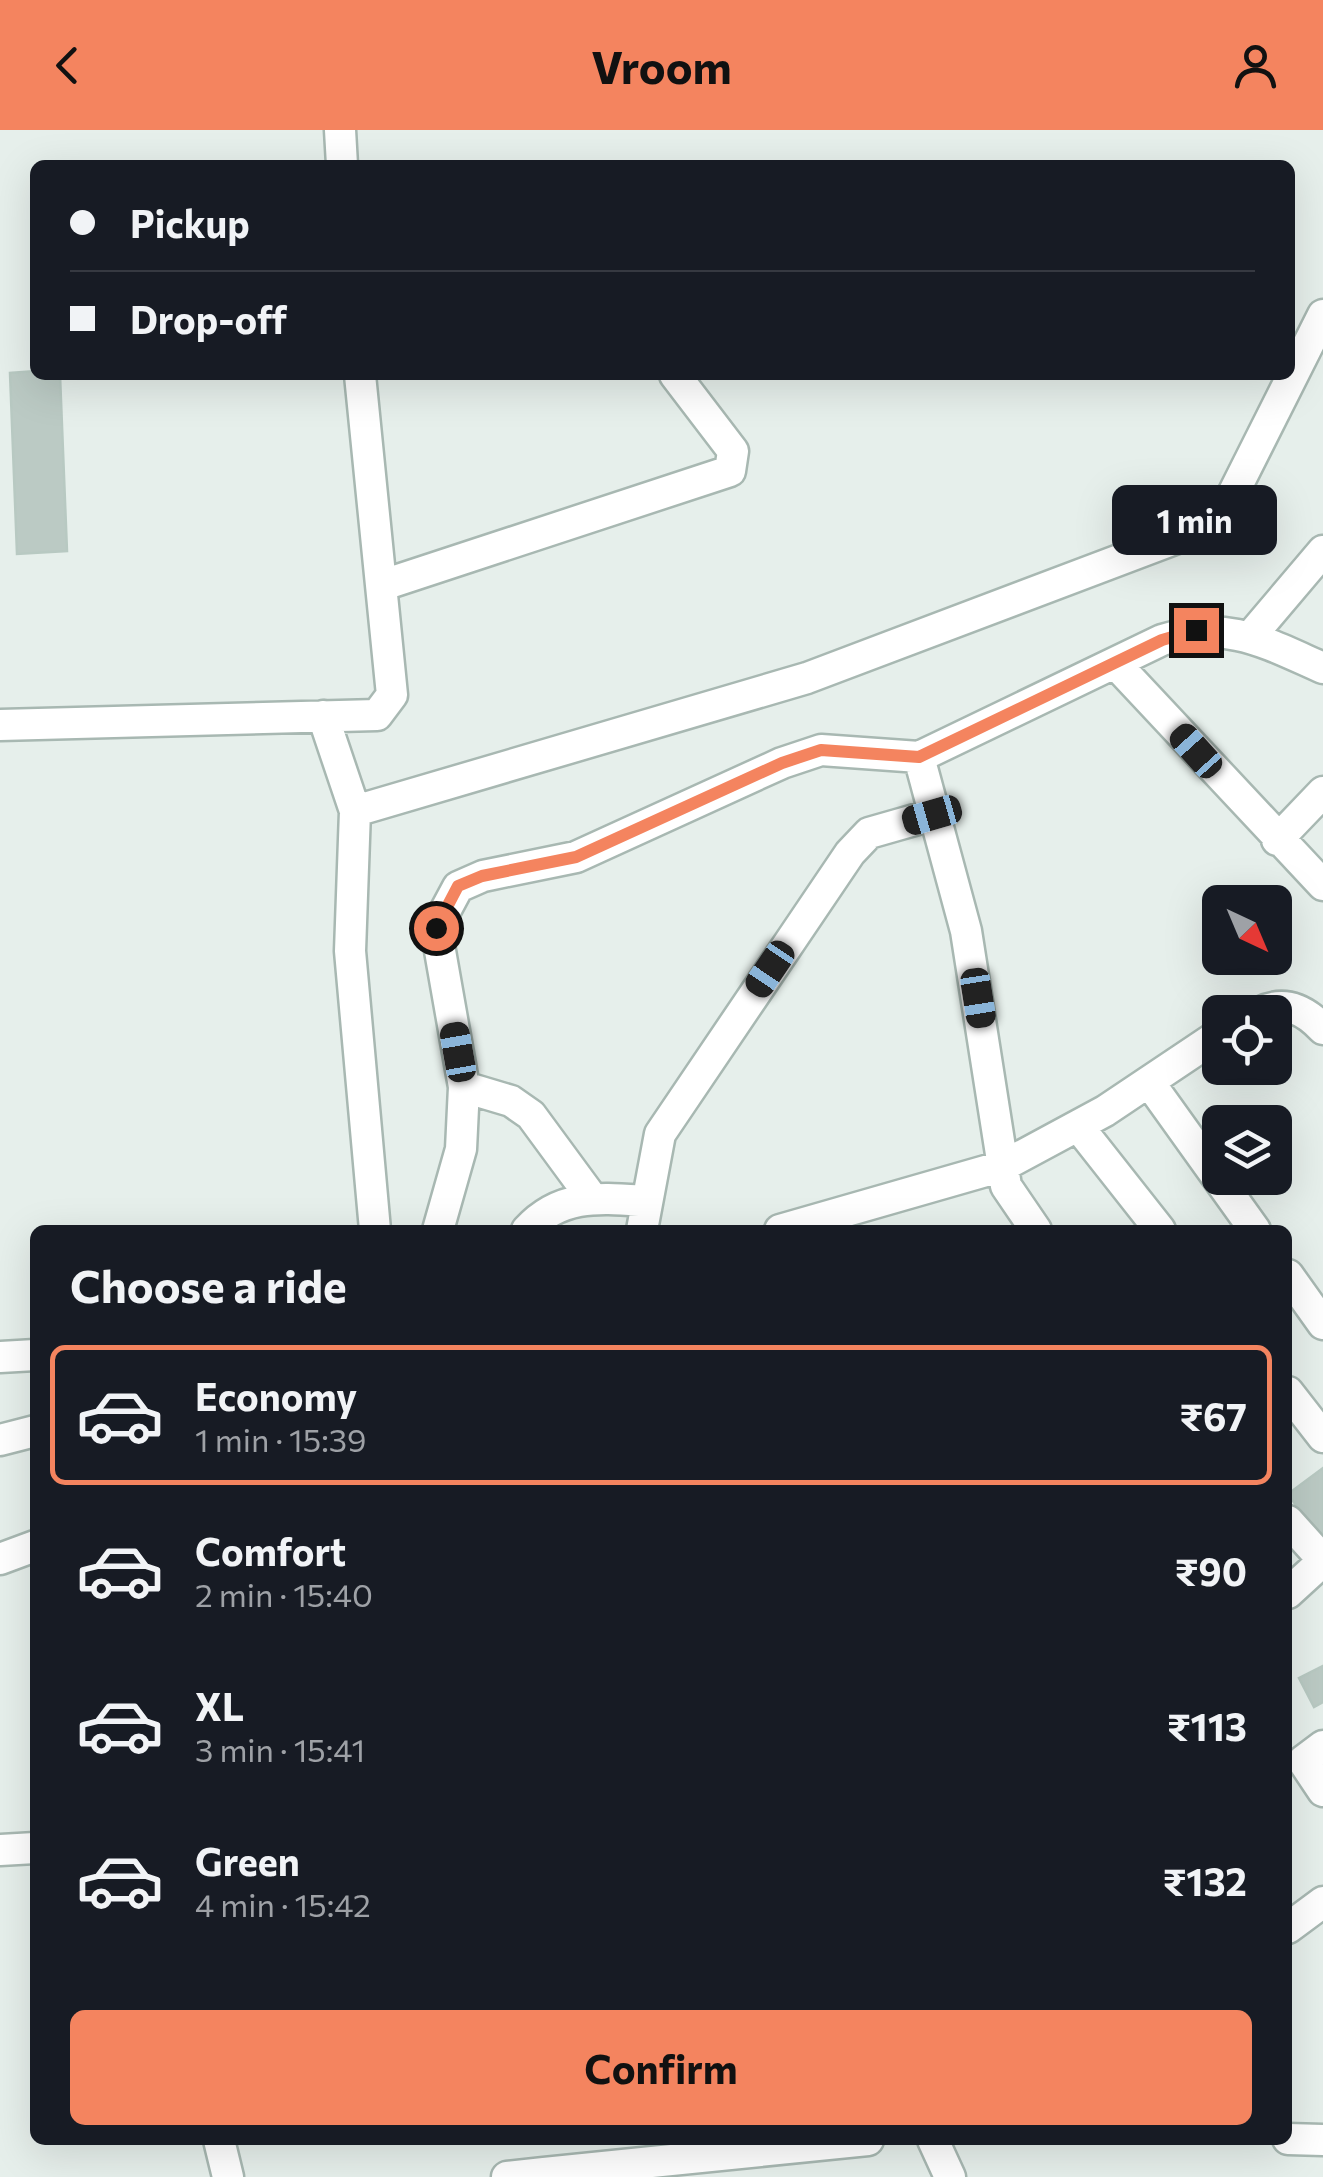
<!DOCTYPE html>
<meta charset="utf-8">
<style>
:root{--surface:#171b24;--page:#20242c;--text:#f1f3f6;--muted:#9ea1a6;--line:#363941;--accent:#f4845f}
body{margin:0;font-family:Commissioner,sans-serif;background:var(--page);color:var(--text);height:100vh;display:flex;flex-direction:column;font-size:38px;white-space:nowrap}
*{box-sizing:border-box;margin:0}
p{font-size:32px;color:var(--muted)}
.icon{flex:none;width:55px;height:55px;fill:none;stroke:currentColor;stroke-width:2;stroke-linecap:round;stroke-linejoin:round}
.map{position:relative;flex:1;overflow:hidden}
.details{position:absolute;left:30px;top:1095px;width:1262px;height:920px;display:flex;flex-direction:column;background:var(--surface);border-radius:15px;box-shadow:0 10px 40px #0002}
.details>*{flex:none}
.top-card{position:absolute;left:30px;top:30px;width:1265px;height:220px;border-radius:15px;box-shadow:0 10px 40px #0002;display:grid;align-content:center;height:220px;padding:0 40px;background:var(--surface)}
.needle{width:65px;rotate:136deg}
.tools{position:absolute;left:1202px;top:755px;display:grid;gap:20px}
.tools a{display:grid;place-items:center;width:90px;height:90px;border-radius:15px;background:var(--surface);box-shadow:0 10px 40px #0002;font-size:50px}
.end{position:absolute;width:45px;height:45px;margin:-22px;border:12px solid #f4845f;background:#111;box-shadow:0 0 0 5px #111}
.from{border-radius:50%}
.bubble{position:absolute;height:70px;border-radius:15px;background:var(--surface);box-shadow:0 10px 40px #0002;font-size:32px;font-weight:700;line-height:70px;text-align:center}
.car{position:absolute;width:30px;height:60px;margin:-30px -15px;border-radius:12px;box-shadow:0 0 8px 2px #0007;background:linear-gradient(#222 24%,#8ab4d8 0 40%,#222 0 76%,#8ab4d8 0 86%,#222 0)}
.top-card b{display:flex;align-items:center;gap:35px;height:95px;font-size:38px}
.top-card b+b{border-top:2px solid var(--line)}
.top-card i{width:25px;height:25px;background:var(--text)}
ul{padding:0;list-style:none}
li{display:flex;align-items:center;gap:30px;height:140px;margin:0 20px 15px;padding:0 20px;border:5px solid transparent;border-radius:15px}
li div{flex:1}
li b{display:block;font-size:38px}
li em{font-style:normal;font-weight:700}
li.active{border-color:var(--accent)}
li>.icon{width:90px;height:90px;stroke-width:1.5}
h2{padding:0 40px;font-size:45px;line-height:120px}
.primary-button{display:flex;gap:20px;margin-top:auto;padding:20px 40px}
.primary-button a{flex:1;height:115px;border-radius:15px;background:var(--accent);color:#111;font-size:40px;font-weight:700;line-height:115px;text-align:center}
header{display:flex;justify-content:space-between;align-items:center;height:130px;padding:0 40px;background:var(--accent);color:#111;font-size:45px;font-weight:700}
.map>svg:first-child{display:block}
.building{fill:#bbcac4;stroke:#b8c9c2;stroke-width:2.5}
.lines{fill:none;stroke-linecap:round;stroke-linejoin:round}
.minor-casing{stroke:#a8b8b2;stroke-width:35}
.minor{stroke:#fff;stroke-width:30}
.route{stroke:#f4845f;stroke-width:12}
</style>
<header><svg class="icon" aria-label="back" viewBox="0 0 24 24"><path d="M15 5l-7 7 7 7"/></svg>Vroom<svg class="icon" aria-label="person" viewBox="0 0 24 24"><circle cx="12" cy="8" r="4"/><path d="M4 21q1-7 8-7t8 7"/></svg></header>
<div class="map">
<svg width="1323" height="2047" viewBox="0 0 1323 2047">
<rect width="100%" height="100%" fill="#e6efeb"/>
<path class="building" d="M35,241V245H60L67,421L17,424L10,243Z
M1323,1338V1402L1318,1406L1288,1364Z
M1323,1536V1572L1314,1577L1299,1548Z"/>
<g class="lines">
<defs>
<path id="minor" d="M340,0L342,35
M383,455L730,341L733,321L675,245
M1251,506L1323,421
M1115,533L1323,755
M323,586L355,681
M0,595L377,585L392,565L360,245
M919,627L966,801L1006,1056L1036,1100
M1277,710L1323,662
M1261,882C1286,870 1305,880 1323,899
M1149,952L1255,1100
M464,957L511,971L531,985L592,1068
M1078,996L1160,1100
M375,1100L350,821L355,681L807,548L1188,404L1231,368L1323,185
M438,1100L461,1019L464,957L436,798L458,757L483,746L576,727L782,633L821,620L919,627L1162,510C1228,490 1264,512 1323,538
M527,1100C561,1063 601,1068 647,1071
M642,1100L660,1004L850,723L869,703L932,685
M780,1100L1003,1036L1105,981L1220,904
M1288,1145L1323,1194
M0,1227L35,1225
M1288,1262L1323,1307
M0,1310L35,1301
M1288,1391L1323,1430
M0,1429L35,1416
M1288,1463L1323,1431
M1323,1616L1303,1631L1323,1661
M0,1720L35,1718
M1288,1798L1323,1772
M1288,2009L1323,2010
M219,2010L228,2047
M933,2010L950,2047
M507,2047L544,2043
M544,2047V2043L868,2010"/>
</defs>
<use href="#minor" class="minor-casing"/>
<use href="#minor" class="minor"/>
</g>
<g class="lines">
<path class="route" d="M436,798L458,756L482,746L576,727L782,633L821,620L919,627L1162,510L1196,500"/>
</g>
</svg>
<div class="tools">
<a><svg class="needle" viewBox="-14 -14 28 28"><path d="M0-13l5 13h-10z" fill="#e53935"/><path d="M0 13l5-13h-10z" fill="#9ea1a6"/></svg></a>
<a><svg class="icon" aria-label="locate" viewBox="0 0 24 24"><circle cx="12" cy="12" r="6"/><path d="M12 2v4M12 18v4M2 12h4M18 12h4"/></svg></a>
<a><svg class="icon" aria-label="layers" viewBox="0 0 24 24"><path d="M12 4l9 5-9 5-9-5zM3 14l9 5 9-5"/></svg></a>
</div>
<i class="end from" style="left:436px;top:798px"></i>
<i class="end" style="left:1196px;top:500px"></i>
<div class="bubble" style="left:1112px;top:355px;width:165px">1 min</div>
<i class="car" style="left:1196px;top:621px;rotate:318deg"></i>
<i class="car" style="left:932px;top:685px;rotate:254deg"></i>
<i class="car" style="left:770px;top:839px;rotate:214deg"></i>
<i class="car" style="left:978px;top:868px;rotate:171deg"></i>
<i class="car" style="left:458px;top:922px;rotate:350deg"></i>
<div class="top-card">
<b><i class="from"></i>Pickup</b>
<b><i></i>Drop-off</b>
</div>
<section class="details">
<h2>Choose a ride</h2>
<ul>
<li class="active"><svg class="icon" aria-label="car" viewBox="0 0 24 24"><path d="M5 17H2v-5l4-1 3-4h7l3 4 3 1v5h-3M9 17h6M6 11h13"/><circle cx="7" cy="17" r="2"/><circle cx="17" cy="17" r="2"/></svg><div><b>Economy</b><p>1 min · 15:39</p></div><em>₹67</em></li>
<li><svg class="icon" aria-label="car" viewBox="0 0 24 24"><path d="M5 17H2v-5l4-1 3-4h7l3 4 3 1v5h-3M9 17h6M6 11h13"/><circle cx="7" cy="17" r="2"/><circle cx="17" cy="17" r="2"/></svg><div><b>Comfort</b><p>2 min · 15:40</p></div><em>₹90</em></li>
<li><svg class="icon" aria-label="car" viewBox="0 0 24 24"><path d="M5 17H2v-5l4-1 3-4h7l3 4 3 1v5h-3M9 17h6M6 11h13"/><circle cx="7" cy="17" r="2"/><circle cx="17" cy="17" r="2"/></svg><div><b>XL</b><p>3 min · 15:41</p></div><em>₹113</em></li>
<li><svg class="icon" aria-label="car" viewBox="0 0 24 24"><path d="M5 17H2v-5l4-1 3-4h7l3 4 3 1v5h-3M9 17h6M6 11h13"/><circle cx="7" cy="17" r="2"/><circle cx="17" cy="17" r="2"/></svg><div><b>Green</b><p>4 min · 15:42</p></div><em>₹132</em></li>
</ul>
<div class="primary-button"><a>Confirm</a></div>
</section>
</div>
